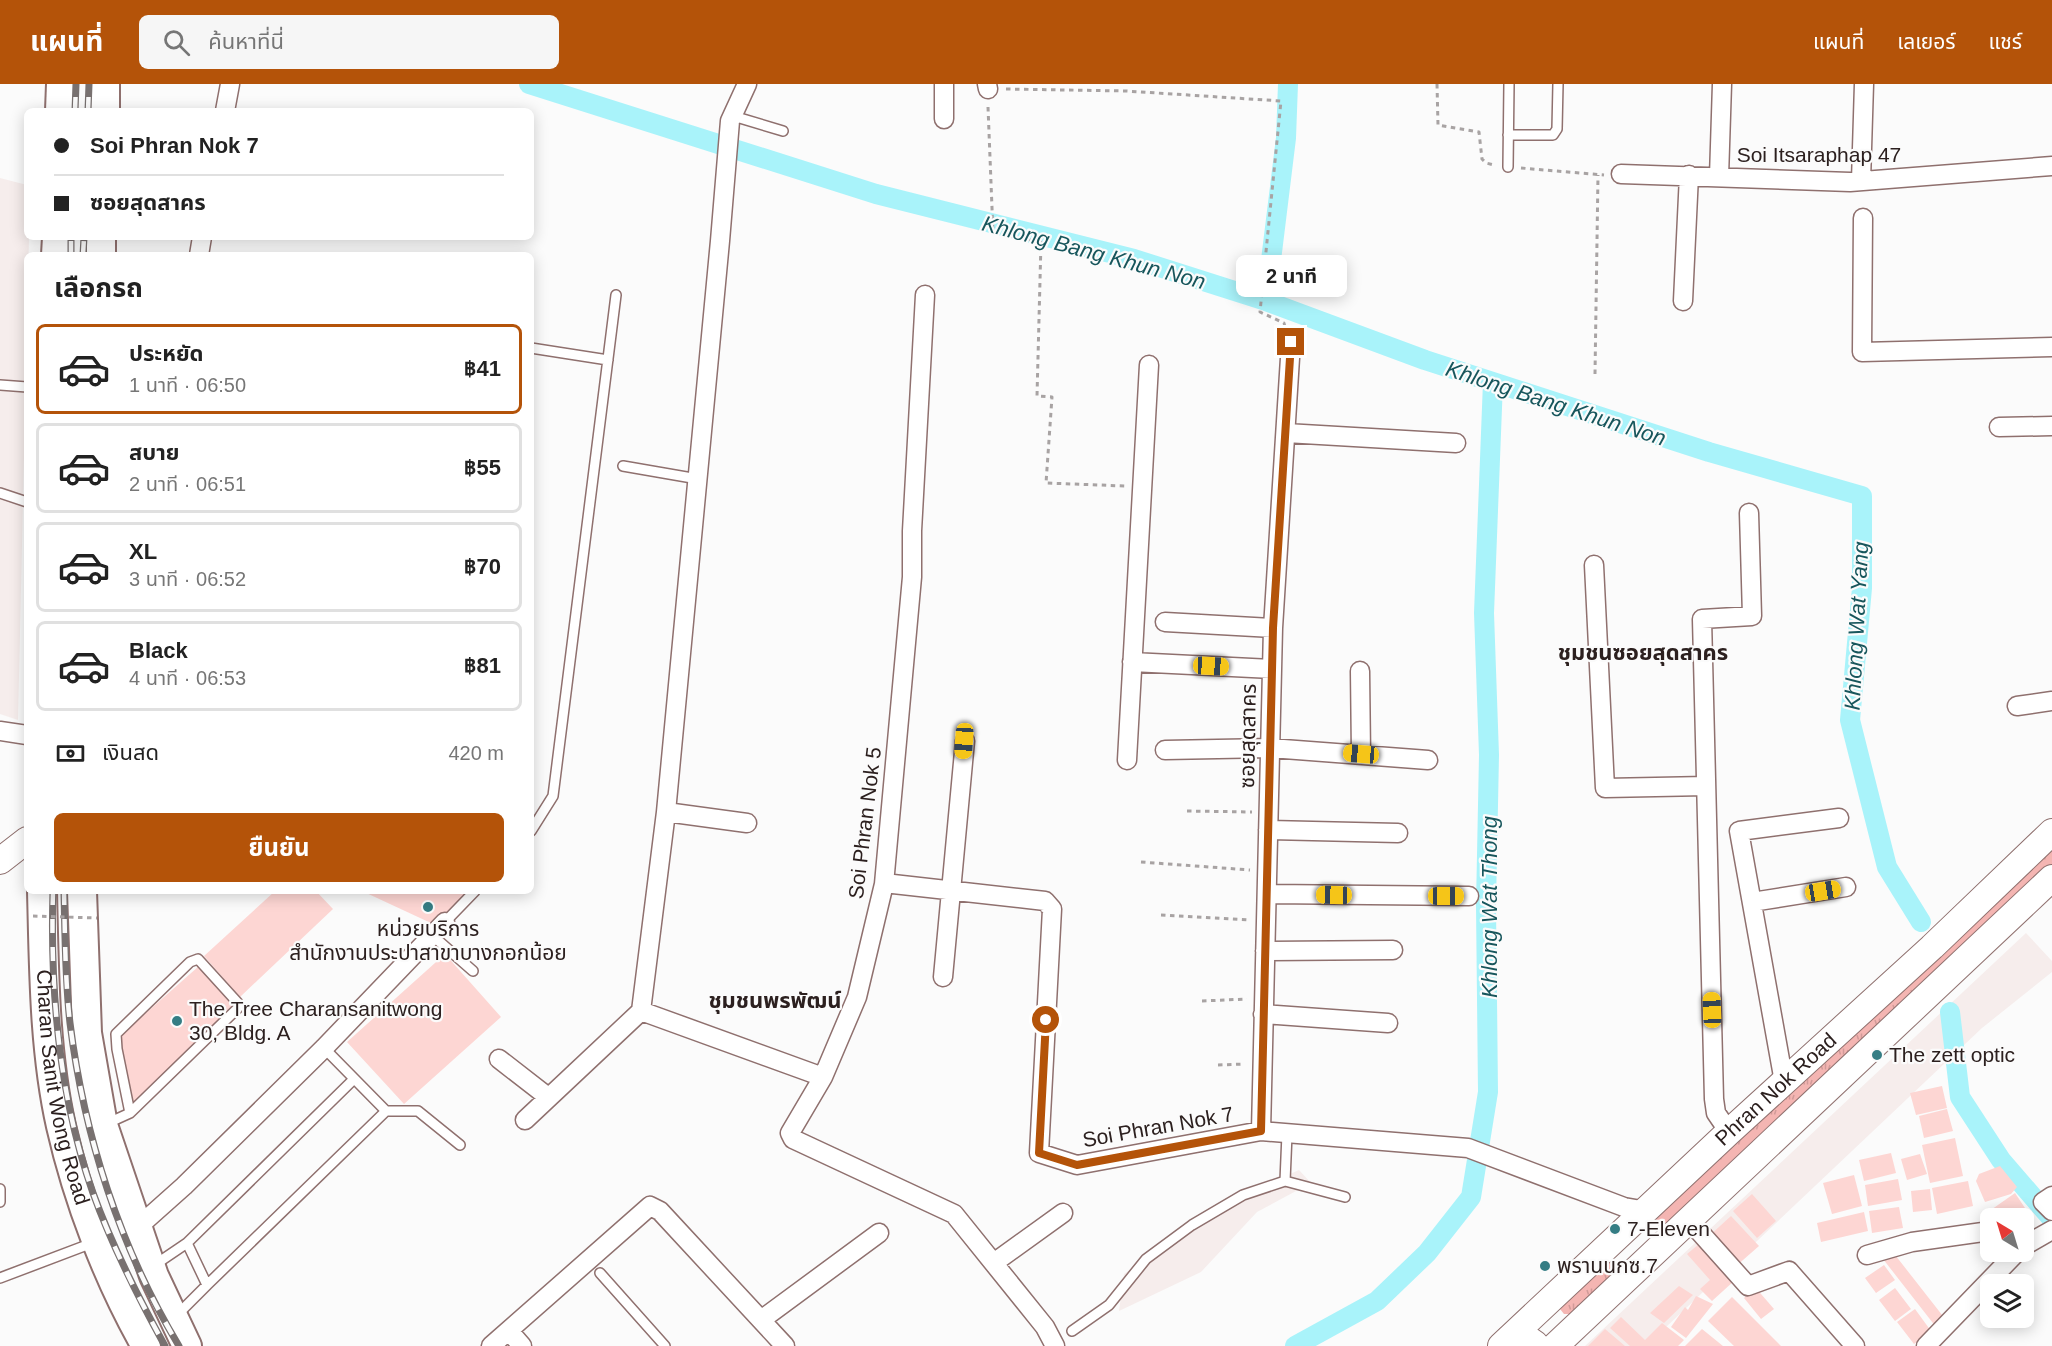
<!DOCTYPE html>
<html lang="th">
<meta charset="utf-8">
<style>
:root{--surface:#fff;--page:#f6f6f6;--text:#222;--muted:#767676;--line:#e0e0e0;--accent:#b45309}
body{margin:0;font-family:Arial,"Noto Sans Thai",sans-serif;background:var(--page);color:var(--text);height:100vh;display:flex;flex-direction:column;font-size:22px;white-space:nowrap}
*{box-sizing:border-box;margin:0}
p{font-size:20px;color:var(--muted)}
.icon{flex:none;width:33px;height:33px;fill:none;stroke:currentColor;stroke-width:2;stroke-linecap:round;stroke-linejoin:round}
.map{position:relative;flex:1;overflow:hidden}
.details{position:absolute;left:24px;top:168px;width:510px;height:642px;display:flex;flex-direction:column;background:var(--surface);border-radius:9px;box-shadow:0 3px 15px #0003}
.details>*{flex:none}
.hud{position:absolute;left:24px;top:24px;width:510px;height:132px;border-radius:9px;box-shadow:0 3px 15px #0003;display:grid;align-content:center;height:132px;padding:0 30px;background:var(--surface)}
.needle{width:39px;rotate:322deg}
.controls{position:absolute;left:1980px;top:1124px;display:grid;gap:12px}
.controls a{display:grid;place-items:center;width:54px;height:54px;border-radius:9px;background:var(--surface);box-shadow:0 3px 15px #0003;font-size:30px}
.end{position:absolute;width:27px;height:27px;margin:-14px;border:8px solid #b45309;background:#fff;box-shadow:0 0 0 3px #fff}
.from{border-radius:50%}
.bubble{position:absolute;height:42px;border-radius:9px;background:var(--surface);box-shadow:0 3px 15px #0003;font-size:20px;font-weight:700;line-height:42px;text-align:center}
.car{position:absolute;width:18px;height:36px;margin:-18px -9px;border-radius:8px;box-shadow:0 0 4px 2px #0007;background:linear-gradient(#f5c518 24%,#345 0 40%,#f5c518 0 76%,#345 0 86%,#f5c518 0)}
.hud b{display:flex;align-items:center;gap:21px;height:57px;font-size:22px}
.hud b+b{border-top:2px solid var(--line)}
.hud i{width:15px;height:15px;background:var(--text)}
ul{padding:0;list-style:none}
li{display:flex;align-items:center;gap:18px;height:90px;margin:0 12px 9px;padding:0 18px;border:3px solid var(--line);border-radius:9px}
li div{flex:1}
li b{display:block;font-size:22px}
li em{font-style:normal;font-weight:700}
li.active{border-color:var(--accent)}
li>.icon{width:54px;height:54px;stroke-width:1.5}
h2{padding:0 30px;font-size:27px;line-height:72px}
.pay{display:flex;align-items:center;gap:15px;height:66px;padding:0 30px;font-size:22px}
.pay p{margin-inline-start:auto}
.primary-button{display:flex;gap:12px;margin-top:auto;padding:12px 30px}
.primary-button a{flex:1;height:69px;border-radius:9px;background:var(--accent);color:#fff;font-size:24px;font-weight:700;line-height:69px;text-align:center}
header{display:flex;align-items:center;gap:36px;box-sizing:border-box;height:84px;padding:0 30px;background:var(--accent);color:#fff}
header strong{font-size:28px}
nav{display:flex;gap:33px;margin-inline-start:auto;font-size:21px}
.search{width:420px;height:54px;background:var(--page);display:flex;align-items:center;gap:15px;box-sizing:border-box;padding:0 21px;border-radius:9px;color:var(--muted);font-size:22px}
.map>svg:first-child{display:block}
.built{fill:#f6edec}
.grass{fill:url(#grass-tufts)}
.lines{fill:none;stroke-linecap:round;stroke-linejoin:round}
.canal{stroke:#a9f3fa;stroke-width:20}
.building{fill:#fdd6d3}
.lane-casing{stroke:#8f706e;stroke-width:12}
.street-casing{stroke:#8f706e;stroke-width:21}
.secondary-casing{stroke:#8f706e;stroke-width:28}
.primary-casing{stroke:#8f706e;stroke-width:32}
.path{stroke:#a8a3a3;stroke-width:3;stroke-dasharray:4.5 4.5;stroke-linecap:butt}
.lane{stroke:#fff;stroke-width:9}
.street{stroke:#fff;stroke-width:18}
.secondary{stroke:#fff;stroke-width:26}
.primary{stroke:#fff;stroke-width:28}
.rail-casing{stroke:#787170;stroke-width:7}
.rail{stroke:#fbfbfb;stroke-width:4.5;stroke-dasharray:14;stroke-linecap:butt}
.path-bridge{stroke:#a8a3a3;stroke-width:3;stroke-dasharray:4.5 4.5;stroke-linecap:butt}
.route{stroke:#b45309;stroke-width:8}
.poi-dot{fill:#357d84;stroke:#fbfbfb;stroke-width:2}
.labels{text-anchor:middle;stroke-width:4.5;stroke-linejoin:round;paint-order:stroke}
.street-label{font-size:21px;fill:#2c201f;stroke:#fbfbfb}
.poi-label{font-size:21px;fill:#2c201f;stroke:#fbfbfb;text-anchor:start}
.water-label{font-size:22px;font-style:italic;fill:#17565c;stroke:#fbfbfb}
.neighbourhood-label{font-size:22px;font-weight:bold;fill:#2c201f;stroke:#fbfbfb}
</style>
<header>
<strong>แผนที่</strong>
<div class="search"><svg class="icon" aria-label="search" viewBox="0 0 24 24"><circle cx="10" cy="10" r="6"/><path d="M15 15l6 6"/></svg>ค้นหาที่นี่</div>
<nav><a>แผนที่</a><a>เลเยอร์</a><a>แชร์</a></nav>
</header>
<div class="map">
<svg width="2052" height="1262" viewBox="0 0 2052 1262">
<defs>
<pattern id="grass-tufts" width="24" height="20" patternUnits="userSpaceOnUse" patternTransform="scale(1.5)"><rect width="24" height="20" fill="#f4b5b2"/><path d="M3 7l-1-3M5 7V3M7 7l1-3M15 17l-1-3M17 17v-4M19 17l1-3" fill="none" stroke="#d19b99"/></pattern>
</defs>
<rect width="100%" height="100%" fill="#fbfbfb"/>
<path class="built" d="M0,94L27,101V153H29L18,636L0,630Z
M2026,849L2052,877V888L1982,944L1646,1262H1585Z
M1299,1086L1311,1099L1257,1128L1201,1188L1119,1227L1124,1190L1192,1141L1243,1111Z"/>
<path class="grass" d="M2052,766V783L1944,879L1661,1144L1654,1142L1651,1137L1653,1131Z
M1612,1178L1617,1185L1572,1230H1564L1560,1225L1564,1216L1604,1179Z"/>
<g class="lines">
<path class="canal" d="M529,0L876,110L1134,175L1266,217L1425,276L1709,368L1862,412V504L1850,636L1887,783L1921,838
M1266,217L1286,54L1288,0
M1950,928L1960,1013L2001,1076L2052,1135
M1295,1262L1377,1217L1427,1169L1471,1113L1488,1008L1486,821L1489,671L1484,529L1493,298"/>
</g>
<path class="building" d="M275,807H316L333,825L240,913L204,872Z
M362,807H475L445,838L433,840Z
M445,870L501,933L404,1020L347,958Z
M199,882L233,922L132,1021L120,952Z
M1942,1002L1947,1024L1916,1031L1910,1009Z
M1947,1025L1953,1047L1924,1054L1919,1032Z
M1955,1054L1963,1092L1930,1099L1922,1061Z
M1891,1069L1896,1089L1864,1097L1859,1076Z
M1920,1070L1927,1090L1907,1096L1901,1075Z
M2000,1082L2017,1103L2011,1110L1985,1118L1976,1097L1979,1090Z
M1854,1091L1862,1122L1832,1130L1823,1099Z
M1898,1095L1902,1116L1868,1122L1865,1101Z
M1968,1097L1973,1122L1937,1130L1932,1104Z
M1930,1105L1932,1126L1913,1128L1911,1107Z
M2015,1109L2025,1124L2010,1134H1992L1988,1128Z
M1752,1110L1776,1137L1757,1154L1733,1127Z
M1899,1123L1903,1144L1872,1149L1869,1127Z
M1864,1128L1868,1147L1821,1158L1817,1139Z
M1731,1132L1759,1162L1735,1183L1708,1153Z
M1699,1160L1734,1197L1712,1217L1700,1205L1710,1196L1687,1170Z
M1892,1167L1946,1236L1936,1243L1883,1175Z
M1884,1181L1895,1196L1876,1209L1865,1194Z
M1679,1202L1693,1211L1664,1239L1650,1229Z
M1755,1203L1774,1225L1761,1235L1744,1214Z
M1895,1204L1911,1225L1895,1237L1879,1216Z
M1696,1212L1713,1220L1686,1254L1671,1243L1685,1223L1688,1226Z
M1732,1213L1781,1262H1734L1708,1237Z
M1915,1225L1931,1247L1914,1260L1897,1238Z
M1621,1233L1645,1256L1662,1239L1684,1256L1678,1262H1630L1610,1244Z
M1605,1245L1625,1262H1588Z
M1702,1245L1723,1262H1685Z"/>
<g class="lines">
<defs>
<path id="lane" d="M733,32L783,47
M1508,51H1553L1557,45L1558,0
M1508,83L1509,0
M531,264L608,276
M0,301L27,303
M623,382L698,395
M0,409L27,418
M531,747L553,712L616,211
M445,838L475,807
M433,852L473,887
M324,964L386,1027
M354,995L187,1159L207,1201L386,1027H418L460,1061
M108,1039L130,1029L238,924V919L198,875L190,878L116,950L117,965L130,1029
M1285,1097L1287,1050
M0,1105V1118
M156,1180L187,1159
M600,1189L665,1262
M0,1194L95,1158
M181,1227L207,1201
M1072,1247L1109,1221L1146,1175L1192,1141L1243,1111L1285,1097L1345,1113"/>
<path id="street" d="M944,0V35
M987,0L988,5
M225,27L230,0
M1621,90L1850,98L2052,82
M1719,93L1722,0
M1861,97L1864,0
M1863,134L1862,268L2052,263
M199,171L202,153
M925,211L912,447V493L884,800L857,913L823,993L790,1049L793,1055L954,1130L1045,1243L1055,1262
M1683,217L1689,91
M1999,343L2052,342
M1286,349L1456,359
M1594,481L1605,704L1706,702
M1165,538L1273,544
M1132,578L1272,585
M1360,587L1361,671
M2017,622L2052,617
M0,647L27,651
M1165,666L1270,664L1428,676
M1127,676L1149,281
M666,728L747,739
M1268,746L1398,749
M893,800L1045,817L1052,825L1039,1069L1077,1081L1261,1047L1468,1064L1624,1123L1647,1127
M1267,810L1469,812
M1752,818L1846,803
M1265,867L1393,866
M943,893L965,657
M641,927L823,993
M1263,930L1388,939
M499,975L548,1013
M1784,998L1739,747L1839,734
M525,1036L641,927L666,728L720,157L730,37L747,0
M1261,1047L1273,544L1291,258
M1729,1048L1716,1029L1714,1015L1702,535L1752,532L1749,429
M2052,1112L2043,1118L2052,1127
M1689,1136L1748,1202L1789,1187L1855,1262
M138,1143L184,1102L324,964L445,838
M2024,1162L2052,1146
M1867,1171L1912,1158L1990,1147
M995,1178L1063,1129
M761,1236L879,1149
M509,1247L522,1262
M491,1262L650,1122L660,1127L785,1262
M1926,1262L2018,1167"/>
<g id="secondary">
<path d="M0,777L27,756"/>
<path d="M1509,1255C1519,1254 1530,1253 1537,1262"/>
<path id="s1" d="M1501,1262L1729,1048L1932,863L2052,748"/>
<path d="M1555,1262L2052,794"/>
</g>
<g id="primary">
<path d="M60,27L61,0"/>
<path d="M105,27V0"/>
<path d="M56,171L57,153"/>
<path d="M101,171V153"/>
<path id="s2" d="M42,807C44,885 44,966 61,1042C78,1117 108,1195 146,1262"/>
<path d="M82,807L87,949L103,1041L154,1192L187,1262"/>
</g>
</defs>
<use href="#lane" class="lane-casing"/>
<use href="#street" class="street-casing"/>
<use href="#secondary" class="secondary-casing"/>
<use href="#primary" class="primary-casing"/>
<path class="path" d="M1437,0L1438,41L1479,48L1482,75L1486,79L1494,81
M1006,5L1126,7L1281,17L1260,228L1284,239L1285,243
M988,23L993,149L1041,158L1037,312L1052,313L1046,399L1125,402
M1521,84L1604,91
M1595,290L1598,91
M1187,727L1252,728
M1141,778L1250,786
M1161,831L1249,836
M1202,917L1247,915
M1218,981L1245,980"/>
<use href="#lane" class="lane"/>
<use href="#street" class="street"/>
<use href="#secondary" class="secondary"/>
<use href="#primary" class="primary"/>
<defs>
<path id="rail" d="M75,27L76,0
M88,27L89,0
M71,171V153
M83,171L84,153
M53,807C50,908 59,1013 93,1109C112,1162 138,1213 165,1262
M64,807C65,851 65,896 70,939C84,1052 120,1164 179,1262"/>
</defs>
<use href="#rail" class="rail-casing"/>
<use href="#rail" class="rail"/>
<path class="path-bridge" d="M33,832L97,834"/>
</g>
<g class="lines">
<path class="route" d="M1046,936L1039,1069L1077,1081L1261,1047L1273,544L1291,258"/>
</g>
<g class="poi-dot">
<circle cx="428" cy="823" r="6"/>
<circle cx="177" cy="937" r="6"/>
<circle cx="1877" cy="971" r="6"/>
<circle cx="1615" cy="1145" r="6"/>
<circle cx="1545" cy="1182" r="6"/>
</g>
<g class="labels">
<g class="street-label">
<text x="1819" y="78">Soi Itsaraphap 47</text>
<text transform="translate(1248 652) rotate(-89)" y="7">ซอยสุดสาคร</text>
<text transform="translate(865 739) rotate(-83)" y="7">Soi Phran Nok 5</text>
<text dy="7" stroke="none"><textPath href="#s2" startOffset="198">Charan Sanit Wong Road</textPath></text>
<text dy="7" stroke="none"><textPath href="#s1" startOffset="376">Phran Nok Road</textPath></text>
<text transform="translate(1158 1043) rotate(-10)" y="7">Soi Phran Nok 7</text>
</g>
<g class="poi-label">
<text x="428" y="852" text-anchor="middle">หน่วยบริการ<tspan x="428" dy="24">สำนักงานประปาสาขาบางกอกน้อย</tspan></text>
<text x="189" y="932">The Tree Charansanitwong<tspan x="189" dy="24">30, Bldg. A</tspan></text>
<text x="1889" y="978">The zett optic</text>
<text x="1627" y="1152">7-Eleven</text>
<text x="1557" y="1189">พรานนกซ.7</text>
</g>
<g class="water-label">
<text transform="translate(1094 168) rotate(15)" y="8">Khlong Bang Khun Non</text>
<text transform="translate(1556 319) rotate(18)" y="8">Khlong Bang Khun Non</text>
<text transform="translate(1856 542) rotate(-87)" y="8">Khlong Wat Yang</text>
<text transform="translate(1489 823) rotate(-90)" y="8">Khlong Wat Thong</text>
</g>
<g class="neighbourhood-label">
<text x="1643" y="576">ชุมชนซอยสุดสาคร</text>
<text x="775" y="924">ชุมชนพรพัฒน์</text>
</g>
</g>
</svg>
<div class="controls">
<a><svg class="needle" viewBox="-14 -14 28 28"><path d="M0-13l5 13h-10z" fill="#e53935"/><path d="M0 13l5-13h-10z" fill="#767676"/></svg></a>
<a><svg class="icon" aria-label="layers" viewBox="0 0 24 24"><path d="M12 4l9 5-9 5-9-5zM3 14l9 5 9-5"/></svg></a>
</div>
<i class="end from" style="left:1046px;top:936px"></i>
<i class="end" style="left:1291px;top:258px"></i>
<div class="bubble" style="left:1236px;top:171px;width:111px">2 นาที</div>
<i class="car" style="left:1211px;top:582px;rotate:93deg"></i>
<i class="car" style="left:964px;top:657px;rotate:184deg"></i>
<i class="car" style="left:1361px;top:670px;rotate:275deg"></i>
<i class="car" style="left:1823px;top:807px;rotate:81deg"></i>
<i class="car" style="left:1334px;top:811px;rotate:271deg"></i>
<i class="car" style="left:1446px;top:812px;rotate:90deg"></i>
<i class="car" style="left:1712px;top:926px;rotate:358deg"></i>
<div class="hud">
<b><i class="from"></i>Soi Phran Nok 7</b>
<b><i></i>ซอยสุดสาคร</b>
</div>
<section class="details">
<h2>เลือกรถ</h2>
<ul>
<li class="active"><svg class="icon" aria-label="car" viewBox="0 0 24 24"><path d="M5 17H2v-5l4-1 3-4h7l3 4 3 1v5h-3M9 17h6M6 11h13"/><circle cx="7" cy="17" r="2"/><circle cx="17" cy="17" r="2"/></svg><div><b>ประหยัด</b><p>1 นาที · 06:50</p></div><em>฿41</em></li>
<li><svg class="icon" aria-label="car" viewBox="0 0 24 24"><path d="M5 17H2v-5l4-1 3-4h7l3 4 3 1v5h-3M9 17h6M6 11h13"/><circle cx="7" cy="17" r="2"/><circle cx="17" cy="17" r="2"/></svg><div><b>สบาย</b><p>2 นาที · 06:51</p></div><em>฿55</em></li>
<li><svg class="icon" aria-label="car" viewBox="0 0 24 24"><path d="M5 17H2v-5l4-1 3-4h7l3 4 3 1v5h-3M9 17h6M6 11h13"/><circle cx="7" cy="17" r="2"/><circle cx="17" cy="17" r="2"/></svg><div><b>XL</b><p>3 นาที · 06:52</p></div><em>฿70</em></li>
<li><svg class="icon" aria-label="car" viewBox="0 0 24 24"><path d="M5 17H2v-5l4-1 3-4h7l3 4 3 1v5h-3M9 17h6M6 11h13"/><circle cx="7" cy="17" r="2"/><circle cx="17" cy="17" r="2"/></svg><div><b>Black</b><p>4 นาที · 06:53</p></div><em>฿81</em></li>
</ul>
<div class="pay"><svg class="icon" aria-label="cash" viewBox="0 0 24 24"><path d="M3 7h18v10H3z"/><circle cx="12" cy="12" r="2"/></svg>เงินสด<p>420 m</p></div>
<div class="primary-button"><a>ยืนยัน</a></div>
</section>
</div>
